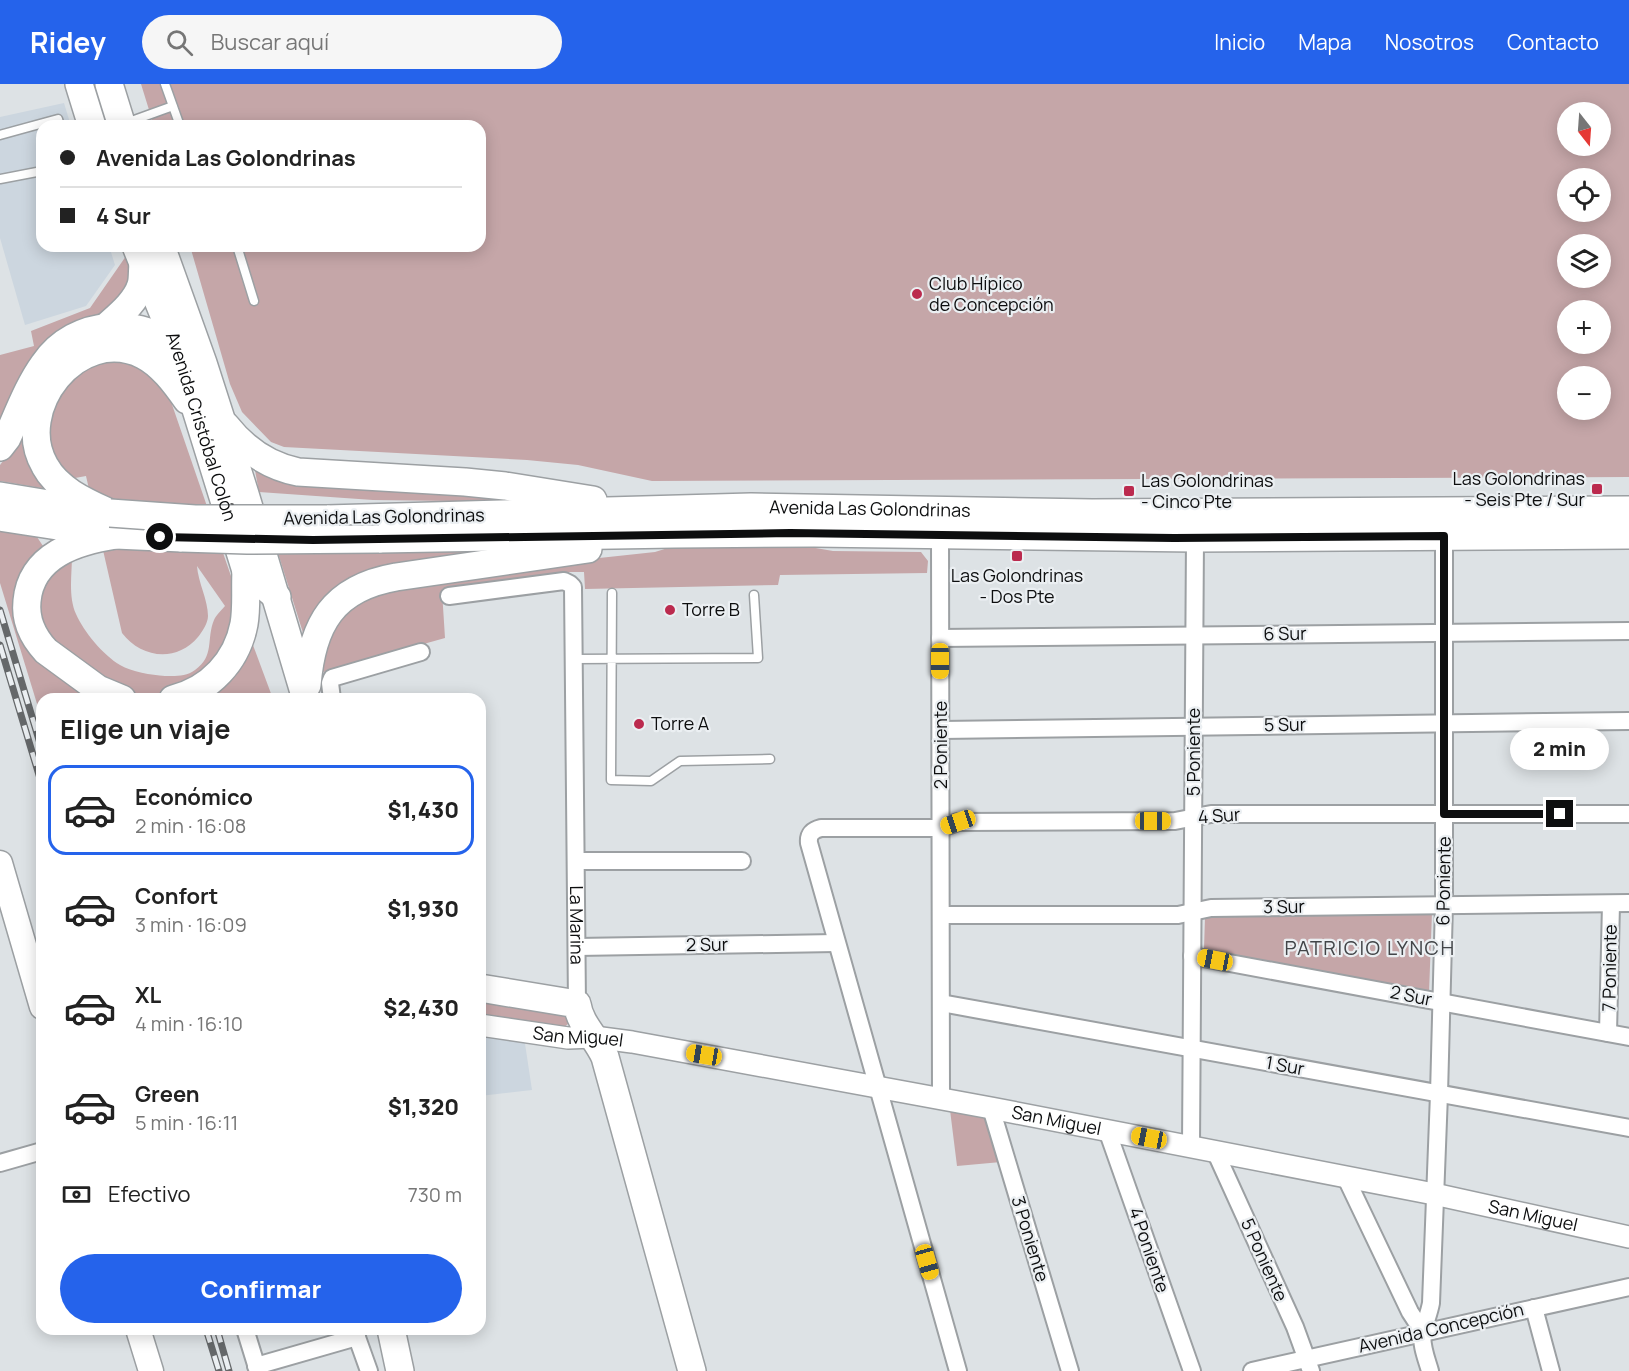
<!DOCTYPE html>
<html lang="es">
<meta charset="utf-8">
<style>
:root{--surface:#fff;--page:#f6f6f6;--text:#222;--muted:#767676;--line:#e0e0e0;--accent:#2563eb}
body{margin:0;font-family:Manrope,sans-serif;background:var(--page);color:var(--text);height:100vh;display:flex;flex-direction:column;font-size:22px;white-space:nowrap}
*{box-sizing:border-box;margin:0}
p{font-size:20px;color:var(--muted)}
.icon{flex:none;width:33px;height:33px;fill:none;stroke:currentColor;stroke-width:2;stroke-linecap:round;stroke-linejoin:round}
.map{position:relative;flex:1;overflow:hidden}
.sheet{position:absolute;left:36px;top:609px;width:450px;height:642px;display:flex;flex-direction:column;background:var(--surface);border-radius:18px;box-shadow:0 3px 15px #0003}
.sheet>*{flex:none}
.hud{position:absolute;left:36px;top:36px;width:450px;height:132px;border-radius:18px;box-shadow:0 3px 15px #0003;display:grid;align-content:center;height:132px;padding:0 24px;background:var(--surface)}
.needle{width:39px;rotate:163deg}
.tools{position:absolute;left:1557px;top:18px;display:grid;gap:12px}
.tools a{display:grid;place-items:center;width:54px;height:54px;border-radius:50%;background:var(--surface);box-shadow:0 3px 15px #0003;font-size:30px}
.end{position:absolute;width:27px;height:27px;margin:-14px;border:8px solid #0d0e0f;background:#fff;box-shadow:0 0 0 3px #fff}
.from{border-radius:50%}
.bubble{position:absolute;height:42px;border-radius:21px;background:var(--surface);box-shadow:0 3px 15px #0003;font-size:20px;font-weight:800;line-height:42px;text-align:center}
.car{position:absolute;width:18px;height:36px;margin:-18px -9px;border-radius:8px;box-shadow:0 0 4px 2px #0007;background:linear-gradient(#f5c518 24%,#345 0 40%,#f5c518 0 76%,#345 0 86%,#f5c518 0)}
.hud b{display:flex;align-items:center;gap:21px;height:57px;font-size:22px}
.hud b+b{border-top:2px solid var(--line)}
.hud i{width:15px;height:15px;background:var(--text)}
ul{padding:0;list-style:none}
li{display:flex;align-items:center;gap:18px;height:90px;margin:0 12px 9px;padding:0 12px;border:3px solid transparent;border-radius:18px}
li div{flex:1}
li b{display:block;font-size:22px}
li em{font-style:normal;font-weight:800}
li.on{border-color:var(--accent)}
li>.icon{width:54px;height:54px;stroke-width:1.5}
h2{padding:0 24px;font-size:27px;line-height:72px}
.pay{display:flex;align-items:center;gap:15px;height:66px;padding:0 24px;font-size:22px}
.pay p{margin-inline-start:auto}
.action{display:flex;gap:12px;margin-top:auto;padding:12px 24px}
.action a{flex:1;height:69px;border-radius:36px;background:var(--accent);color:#fff;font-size:24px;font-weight:800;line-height:69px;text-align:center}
header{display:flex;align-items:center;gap:36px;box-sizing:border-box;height:84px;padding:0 30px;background:var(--accent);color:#fff}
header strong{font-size:28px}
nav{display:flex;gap:33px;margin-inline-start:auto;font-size:21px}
.search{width:420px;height:54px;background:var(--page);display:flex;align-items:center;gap:15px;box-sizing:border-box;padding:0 21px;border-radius:33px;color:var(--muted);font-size:22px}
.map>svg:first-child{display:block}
.built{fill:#ccd6df}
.green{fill:#c5a6a8;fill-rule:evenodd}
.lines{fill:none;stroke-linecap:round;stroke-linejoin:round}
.service-casing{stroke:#9ca0a3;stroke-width:11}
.minor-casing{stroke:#9ca0a3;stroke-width:20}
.tertiary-casing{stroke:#9ca0a3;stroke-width:24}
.secondary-casing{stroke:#9ca0a3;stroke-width:27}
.primary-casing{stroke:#9ca0a3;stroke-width:30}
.service{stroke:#fff;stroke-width:8}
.minor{stroke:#fff;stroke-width:16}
.tertiary{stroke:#fff;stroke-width:21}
.secondary{stroke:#fff;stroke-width:24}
.primary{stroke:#fff;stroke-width:27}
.rail-casing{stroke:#65686a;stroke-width:7}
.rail{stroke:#ebeff2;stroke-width:4.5;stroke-dasharray:14;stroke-linecap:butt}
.primary-bridge-casing{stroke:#9ca0a3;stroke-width:30;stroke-linecap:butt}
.primary-bridge{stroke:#fff;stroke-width:27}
.route{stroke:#0d0e0f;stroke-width:8}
.poi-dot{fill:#bb2a4e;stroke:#ebeff2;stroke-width:2}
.labels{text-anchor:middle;stroke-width:4.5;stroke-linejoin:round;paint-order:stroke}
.poi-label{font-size:18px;fill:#0d0e0f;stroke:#ebeff2;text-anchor:start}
.street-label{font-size:18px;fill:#0d0e0f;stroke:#ebeff2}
.neighbourhood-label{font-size:20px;letter-spacing:1.5px;fill:#424548;stroke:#ebeff2}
</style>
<header>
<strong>Ridey</strong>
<div class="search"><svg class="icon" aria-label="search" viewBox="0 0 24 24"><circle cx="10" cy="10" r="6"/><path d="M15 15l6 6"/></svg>Buscar aquí</div>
<nav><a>Inicio</a><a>Mapa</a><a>Nosotros</a><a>Contacto</a></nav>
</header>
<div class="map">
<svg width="1629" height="1287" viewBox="0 0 1629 1287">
<rect width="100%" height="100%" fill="#dde2e5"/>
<path class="built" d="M64,19L71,42H42V162H109L115,181L86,222L25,241L0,154V33Z
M480,946L524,953L532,1006L480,1012Z"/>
<path class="green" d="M141,0H1629V393L652,397L578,381L527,376L284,363L271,358L242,328L230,300L190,162H480V42H154ZM1568,28H1600V62H1568ZM1568,94H1600V128H1568ZM1568,160H1600V194H1568ZM1568,226H1600V260H1568ZM1568,292H1600V326H1568Z
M133,162L131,200L0,350V271L34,262L31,247L90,224Z
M109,273L145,282L167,306L232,495L236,520L221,575L173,608L139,612L114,604L63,569L40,541L38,509L43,490L72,471C72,490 68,512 76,530C84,548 103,571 120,581C132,588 151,591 165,592C175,592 186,593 195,586C215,572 206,555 214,536C216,531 221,527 225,522L197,482C198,498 208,516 208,532C208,539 202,548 198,553C176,579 141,574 122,549L86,392L75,394L48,375L44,346L65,298Z
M26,340L47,405L0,397V381L16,360Z
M254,381L475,408L538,418L373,416L259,408Z
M0,441L33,447L45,465L20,519L105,615H42V636L0,499Z
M798,461L833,467L921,468L928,477L927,489L780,491L778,501L585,505L584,488H558L547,492L442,507L445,554L320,589L329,546L359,513L590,475L655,468L671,463Z
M539,463L366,491L304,552L278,469Z
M250,553L273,615H204Z
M1432,828L1429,909L1204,865L1205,833Z
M480,912L563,926L569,935L568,940L563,944L480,933Z
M950,1026L985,1032L991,1041L1001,1078L957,1082Z"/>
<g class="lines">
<defs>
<path id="service" d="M165,0L180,42
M126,39L173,22
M0,51L58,35L60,42
M0,95L42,87
M237,162L254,217
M612,509L611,696L651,697L680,677L770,675
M574,575L758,574L754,511"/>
<g id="minor">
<path d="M940,452L941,1014"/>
<path id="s1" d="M449,512L564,497L570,500L573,503L577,920"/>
<path d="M940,554L1629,547"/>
<path d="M332,615L330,599L332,594L421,568"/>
<path d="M941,646L1629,637"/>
<path d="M577,777H742"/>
<path d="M941,831H1178L1211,824L1629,819"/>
<path d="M577,863L836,859"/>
<path d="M1192,872L1629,953"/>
<path d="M941,919L1629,1044"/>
<path d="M1608,949L1611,820"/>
<path d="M991,1024L1070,1287"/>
<path d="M1107,1046L1192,1287"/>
<path d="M1191,1062L1195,454"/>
<path d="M1215,1067L1295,1243L1311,1287"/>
<path d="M0,1079L42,1067"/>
<path d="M1345,1092L1410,1228L1423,1248"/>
<path d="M1534,1224L1551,1287"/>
<path d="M245,1245L258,1287"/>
<path d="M354,1245L369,1287"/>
<path d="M256,1282L357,1253"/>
<path d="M958,1287L809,759C808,750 813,746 821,744H941L958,738L1175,737L1211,730H1629"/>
<path d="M1252,1287L1629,1203"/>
<path d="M1430,1287C1427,1276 1420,1260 1423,1248C1425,1238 1429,1230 1431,1219L1439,1010L1444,820V452"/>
</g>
<g id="tertiary">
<path id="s2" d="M480,941L568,954L594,953L632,958L991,1024L1434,1110L1629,1153"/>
</g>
<path id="secondary" d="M0,779L42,923
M138,1245L151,1287"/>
<g id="primary">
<path d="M79,0L92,42"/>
<path d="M109,0L122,42"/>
<path id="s3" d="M136,162L176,261L246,487L277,513"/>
<path d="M161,162L203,279L245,410L306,615"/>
<path d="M106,243C118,232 136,218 141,201C143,195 142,187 143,181"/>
<path d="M226,342C245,366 268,382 298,388L465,398L505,402L593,416"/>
<path d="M0,363L7,354C18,330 28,302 44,280C75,234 142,232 182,267"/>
<path d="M0,412L91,427"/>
<path d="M110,429C86,418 58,406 45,382C12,326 77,239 143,271C161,280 175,299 187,316"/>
<path d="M0,433L116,451L182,454"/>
<path id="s4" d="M327,435L751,423L1092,429L1629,426"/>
<path d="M116,451C77,457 31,471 27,517C25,536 33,553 46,567L98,605L122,615"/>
<path d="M379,455L674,450L814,449L1195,454L1629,451"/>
<path d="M307,601C312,540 333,504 396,493L588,465"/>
<path d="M173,615C210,606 237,577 244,540C247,523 245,505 246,487"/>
<path d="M480,904L577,920C580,941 597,954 605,973L692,1287"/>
<path d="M391,1245L400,1287"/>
</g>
</defs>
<use href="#service" class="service-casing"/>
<use href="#minor" class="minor-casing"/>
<use href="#tertiary" class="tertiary-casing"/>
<use href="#secondary" class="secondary-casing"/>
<use href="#primary" class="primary-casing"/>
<use href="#service" class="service"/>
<use href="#minor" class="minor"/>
<use href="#tertiary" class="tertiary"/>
<use href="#secondary" class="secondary"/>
<use href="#primary" class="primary"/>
<defs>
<path id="rail" d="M0,526L42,666
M0,561L42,701
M206,1245L219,1287
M217,1245L229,1287"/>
</defs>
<use href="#rail" class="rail-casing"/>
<use href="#rail" class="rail"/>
<defs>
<path id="primary-bridge" d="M110,429L195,435H327
M182,454L247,456L379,455"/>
</defs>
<use href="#primary-bridge" class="primary-bridge-casing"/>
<use href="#primary-bridge" class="primary-bridge"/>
</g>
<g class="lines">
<path class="route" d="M160,453L313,456L790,449L1174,454L1444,452V730H1560"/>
</g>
<g class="poi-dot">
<circle cx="917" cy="210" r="6"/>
<rect x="1591" y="399" width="12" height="12" rx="3"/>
<rect x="1123" y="401" width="12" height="12" rx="3"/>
<rect x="1011" y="466" width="12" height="12" rx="3"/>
<circle cx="670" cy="526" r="6"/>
<circle cx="639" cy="640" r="6"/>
</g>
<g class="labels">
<g class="poi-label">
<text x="929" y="206">Club Hípico<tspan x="929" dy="21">de Concepción</tspan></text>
<text x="1585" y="401" text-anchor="end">Las Golondrinas<tspan x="1585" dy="21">- Seis Pte / Sur</tspan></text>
<text x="1141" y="403">Las Golondrinas<tspan x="1141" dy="21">- Cinco Pte</tspan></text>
<text x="1017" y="498" text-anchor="middle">Las Golondrinas<tspan x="1017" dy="21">- Dos Pte</tspan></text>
<text x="682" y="532">Torre B</text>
<text x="651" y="646">Torre A</text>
</g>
<g class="street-label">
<text dy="6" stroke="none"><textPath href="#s3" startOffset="192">Avenida Cristóbal Colón</textPath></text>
<text dy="6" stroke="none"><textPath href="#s4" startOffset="543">Avenida Las Golondrinas</textPath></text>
<text transform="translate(384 433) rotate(-1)" y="6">Avenida Las Golondrinas</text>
<text transform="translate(1285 550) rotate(-1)" y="6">6 Sur</text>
<text transform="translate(1285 641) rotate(-1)" y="6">5 Sur</text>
<text transform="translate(941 661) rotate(-90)" y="6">2 Poniente</text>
<text transform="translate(1194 668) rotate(-90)" y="6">5 Poniente</text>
<text transform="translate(1219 732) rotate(-4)" y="6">4 Sur</text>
<text transform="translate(1444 797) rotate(-89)" y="6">6 Poniente</text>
<text transform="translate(1284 823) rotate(-1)" y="6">3 Sur</text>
<text dy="6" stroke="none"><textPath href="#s1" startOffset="465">La Marina</textPath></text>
<text transform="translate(707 861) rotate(-1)" y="6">2 Sur</text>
<text transform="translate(1610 884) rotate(-89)" y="6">7 Poniente</text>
<text transform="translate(1411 912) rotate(11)" y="6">2 Sur</text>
<text dy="6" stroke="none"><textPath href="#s2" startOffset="99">San Miguel</textPath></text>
<text transform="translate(1285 982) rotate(10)" y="6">1 Sur</text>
<text dy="6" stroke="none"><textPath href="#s2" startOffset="585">San Miguel</textPath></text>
<text dy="6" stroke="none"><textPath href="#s2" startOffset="1071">San Miguel</textPath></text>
<text transform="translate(1030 1155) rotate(73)" y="6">3 Poniente</text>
<text transform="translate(1149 1166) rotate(71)" y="6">4 Poniente</text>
<text transform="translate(1264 1176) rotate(66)" y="6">5 Poniente</text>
<text transform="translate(1441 1244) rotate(-13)" y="6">Avenida Concepción</text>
</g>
<g class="neighbourhood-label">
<text x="1370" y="871">PATRICIO LYNCH</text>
</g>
</g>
</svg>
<div class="tools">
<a><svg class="needle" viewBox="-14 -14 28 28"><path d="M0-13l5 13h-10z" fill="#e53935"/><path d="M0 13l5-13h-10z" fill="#767676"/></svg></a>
<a><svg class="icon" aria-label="locate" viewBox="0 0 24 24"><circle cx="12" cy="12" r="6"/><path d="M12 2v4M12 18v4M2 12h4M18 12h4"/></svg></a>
<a><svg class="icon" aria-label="layers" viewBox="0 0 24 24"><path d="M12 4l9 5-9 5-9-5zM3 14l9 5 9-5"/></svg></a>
<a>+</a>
<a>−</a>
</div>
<i class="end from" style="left:160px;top:453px"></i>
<i class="end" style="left:1560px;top:730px"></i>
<div class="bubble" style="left:1510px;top:644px;width:99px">2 min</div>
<i class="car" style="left:940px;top:577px;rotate:180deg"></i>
<i class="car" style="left:1153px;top:737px;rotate:90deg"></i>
<i class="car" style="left:958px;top:738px;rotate:251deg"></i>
<i class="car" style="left:1215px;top:876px;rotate:281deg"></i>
<i class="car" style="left:704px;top:971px;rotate:280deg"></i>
<i class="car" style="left:1149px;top:1054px;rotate:281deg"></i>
<i class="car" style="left:927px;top:1178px;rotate:164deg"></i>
<div class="hud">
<b><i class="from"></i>Avenida Las Golondrinas</b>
<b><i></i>4 Sur</b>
</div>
<section class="sheet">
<h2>Elige un viaje</h2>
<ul>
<li class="on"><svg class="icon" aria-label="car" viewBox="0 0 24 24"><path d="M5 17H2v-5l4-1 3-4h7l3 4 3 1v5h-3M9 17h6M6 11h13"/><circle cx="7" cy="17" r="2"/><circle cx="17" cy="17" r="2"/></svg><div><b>Económico</b><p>2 min · 16:08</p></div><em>$1,430</em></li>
<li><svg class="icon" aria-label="car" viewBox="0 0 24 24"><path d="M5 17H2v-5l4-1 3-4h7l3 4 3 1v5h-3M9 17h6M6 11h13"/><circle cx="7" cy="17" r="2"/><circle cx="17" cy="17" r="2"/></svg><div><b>Confort</b><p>3 min · 16:09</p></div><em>$1,930</em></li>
<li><svg class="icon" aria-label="car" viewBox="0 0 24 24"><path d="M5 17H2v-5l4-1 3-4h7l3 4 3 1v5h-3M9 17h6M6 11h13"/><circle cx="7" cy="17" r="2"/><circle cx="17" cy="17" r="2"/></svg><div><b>XL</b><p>4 min · 16:10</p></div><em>$2,430</em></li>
<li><svg class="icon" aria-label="car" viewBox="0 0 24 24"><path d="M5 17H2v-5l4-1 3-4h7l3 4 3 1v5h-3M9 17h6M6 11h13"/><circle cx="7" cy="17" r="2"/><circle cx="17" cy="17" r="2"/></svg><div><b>Green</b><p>5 min · 16:11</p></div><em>$1,320</em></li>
</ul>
<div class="pay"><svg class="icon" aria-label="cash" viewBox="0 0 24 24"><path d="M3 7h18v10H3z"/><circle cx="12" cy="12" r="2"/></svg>Efectivo<p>730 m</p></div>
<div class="action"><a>Confirmar</a></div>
</section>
</div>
